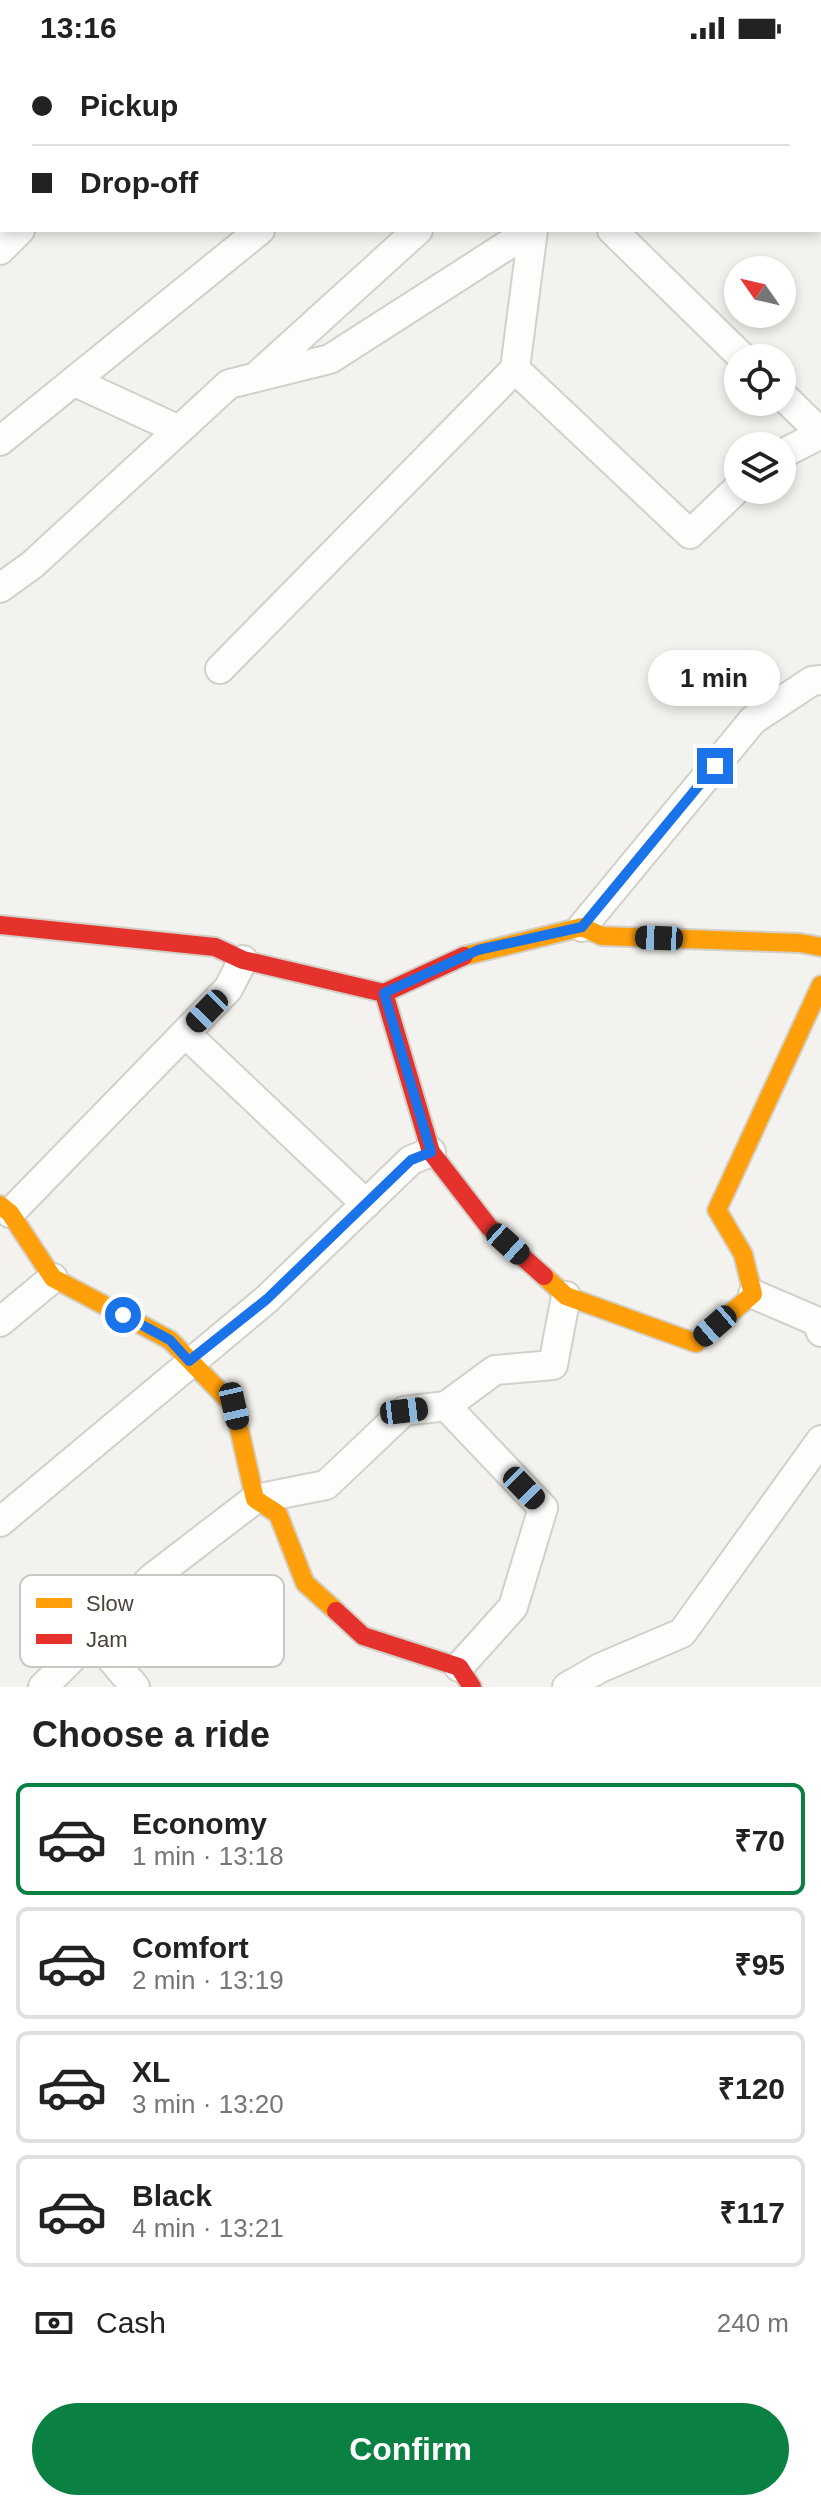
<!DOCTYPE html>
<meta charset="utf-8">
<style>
:root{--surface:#fff;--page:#f2f2f2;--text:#222;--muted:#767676;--line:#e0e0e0;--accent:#0b8043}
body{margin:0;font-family:Arial,sans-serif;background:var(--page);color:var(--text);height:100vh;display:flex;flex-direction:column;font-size:30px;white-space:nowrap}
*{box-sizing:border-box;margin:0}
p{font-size:26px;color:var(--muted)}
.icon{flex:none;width:44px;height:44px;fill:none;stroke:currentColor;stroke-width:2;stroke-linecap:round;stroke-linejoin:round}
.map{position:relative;height:1631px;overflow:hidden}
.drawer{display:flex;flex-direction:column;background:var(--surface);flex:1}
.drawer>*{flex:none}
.banner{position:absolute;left:0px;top:0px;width:822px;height:176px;box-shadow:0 4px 12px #0003;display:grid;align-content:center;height:176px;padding:0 32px;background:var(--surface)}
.needle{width:52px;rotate:304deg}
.fabs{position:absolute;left:724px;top:200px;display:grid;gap:16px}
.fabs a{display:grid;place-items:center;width:72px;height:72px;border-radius:50%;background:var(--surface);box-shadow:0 4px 12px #0003;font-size:40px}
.end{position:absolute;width:36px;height:36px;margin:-18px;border:10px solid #1a73e8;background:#fff;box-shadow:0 0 0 4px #fff}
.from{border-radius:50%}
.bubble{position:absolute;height:56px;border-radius:28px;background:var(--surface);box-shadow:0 4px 12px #0003;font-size:26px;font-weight:600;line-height:56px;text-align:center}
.car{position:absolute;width:24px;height:48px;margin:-24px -12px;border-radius:10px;box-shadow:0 0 6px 2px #0007;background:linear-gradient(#222 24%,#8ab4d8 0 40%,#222 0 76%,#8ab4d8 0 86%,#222 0)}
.banner b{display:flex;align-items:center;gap:28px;height:76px;font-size:30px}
.banner b+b{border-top:2px solid var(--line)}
.banner i{width:20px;height:20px;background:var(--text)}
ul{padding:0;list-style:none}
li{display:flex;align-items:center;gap:24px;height:112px;margin:0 16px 12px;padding:0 16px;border:4px solid var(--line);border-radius:12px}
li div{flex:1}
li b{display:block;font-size:30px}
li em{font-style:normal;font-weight:600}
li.on{border-color:var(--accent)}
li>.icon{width:72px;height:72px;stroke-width:1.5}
h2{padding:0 32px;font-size:36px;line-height:96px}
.pay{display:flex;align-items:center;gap:20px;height:88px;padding:0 32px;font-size:30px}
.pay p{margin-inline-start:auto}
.primary-button{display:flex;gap:16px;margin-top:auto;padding:16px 32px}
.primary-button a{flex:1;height:92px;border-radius:48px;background:var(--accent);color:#fff;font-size:32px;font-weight:600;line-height:92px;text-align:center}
.status{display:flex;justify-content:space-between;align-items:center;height:56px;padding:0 40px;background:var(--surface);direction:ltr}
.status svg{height:22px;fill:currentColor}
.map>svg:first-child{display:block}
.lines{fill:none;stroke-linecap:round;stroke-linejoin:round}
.street-casing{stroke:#d2d0cb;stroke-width:32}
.slow-casing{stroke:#d3cfc5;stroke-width:22}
.jam-casing{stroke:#d3cfc5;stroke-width:22}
.street{stroke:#fdfdfc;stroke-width:28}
.slow{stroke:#ff9f0a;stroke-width:18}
.jam{stroke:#e5322d;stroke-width:18}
.route{stroke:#1a73e8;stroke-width:10}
.key{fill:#fff;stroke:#c9c7c4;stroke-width:2}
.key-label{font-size:22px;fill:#4b4439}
</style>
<div class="status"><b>13:16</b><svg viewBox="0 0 49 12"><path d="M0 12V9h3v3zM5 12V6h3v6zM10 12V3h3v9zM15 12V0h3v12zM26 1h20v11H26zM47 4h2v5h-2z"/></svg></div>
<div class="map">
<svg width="821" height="1631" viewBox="0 0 821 1631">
<rect width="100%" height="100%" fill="#f4f2ee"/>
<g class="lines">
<defs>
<path id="street" d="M461,0L463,2
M633,0L635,2
M220,2L222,0
M820,69L821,68
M612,174L743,302
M0,194L20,174
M515,313L690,478L738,432
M259,318L418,174
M75,326L179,374
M782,339L821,377
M0,385L260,174
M782,398L821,378
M0,532L32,509L229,328L330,303L531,174
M220,613L515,313L533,174
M582,871L753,664L812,625L821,624
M185,977L366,1148
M10,1157L228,933L243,904
M753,1238L816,1265L821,1276
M0,1266L53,1222
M446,1350L543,1452L513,1551L459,1611
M0,1466L267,1243L411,1104L431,1096
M93,1581L135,1631
M43,1631L152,1522L255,1443L326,1429L404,1355L446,1350L495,1314L553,1309L566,1240
M567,1631L600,1612L682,1577L821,1384"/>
<path id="slow" d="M464,900L582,871L602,880L800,887L821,891
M0,1149L10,1157L53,1222L170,1284L234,1350L255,1443L278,1458L305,1527L336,1555
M544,1220L566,1240L696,1287L753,1238L743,1198L717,1154L821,929"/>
<path id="jam" d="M0,869L215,891L243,904L384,937L464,900
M384,937L431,1096L489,1171L544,1220
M336,1555L363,1580L459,1611L472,1631"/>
</defs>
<use href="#street" class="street-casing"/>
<use href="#slow" class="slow-casing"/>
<use href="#jam" class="jam-casing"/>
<use href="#street" class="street"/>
<use href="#slow" class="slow"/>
<use href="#jam" class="jam"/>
</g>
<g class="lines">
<path class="route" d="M123,1259L170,1284L189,1305L267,1243L411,1104L431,1096L384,937L478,894L582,871L715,710"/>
</g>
<rect x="20" y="1519" width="264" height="92" rx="12" class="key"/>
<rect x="36" y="1542" width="36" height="10" fill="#ff9f0a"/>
<rect x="36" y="1578" width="36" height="10" fill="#e5322d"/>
<g class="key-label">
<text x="86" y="1555">Slow</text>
<text x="86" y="1591">Jam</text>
</g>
</svg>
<div class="fabs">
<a><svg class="needle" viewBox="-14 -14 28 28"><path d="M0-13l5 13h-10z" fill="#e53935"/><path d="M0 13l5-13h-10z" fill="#767676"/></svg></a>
<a><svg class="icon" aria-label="locate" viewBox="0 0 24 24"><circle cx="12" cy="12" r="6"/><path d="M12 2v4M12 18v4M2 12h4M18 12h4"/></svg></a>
<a><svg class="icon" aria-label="layers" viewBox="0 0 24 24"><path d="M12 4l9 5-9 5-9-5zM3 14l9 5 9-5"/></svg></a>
</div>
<i class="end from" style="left:123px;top:1259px"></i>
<i class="end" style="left:715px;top:710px"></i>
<div class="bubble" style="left:648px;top:594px;width:132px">1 min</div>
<i class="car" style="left:659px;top:882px;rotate:272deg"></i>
<i class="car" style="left:207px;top:955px;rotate:224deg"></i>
<i class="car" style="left:508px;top:1188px;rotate:132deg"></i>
<i class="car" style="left:715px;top:1270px;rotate:229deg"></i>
<i class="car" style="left:234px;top:1350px;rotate:167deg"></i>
<i class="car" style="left:404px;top:1355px;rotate:83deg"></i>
<i class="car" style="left:524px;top:1432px;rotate:136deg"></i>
<div class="banner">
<b><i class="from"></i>Pickup</b>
<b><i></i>Drop-off</b>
</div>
</div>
<section class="drawer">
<h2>Choose a ride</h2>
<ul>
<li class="on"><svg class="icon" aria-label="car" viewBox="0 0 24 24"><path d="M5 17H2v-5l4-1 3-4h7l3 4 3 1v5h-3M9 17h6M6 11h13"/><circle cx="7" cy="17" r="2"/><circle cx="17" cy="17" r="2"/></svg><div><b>Economy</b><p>1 min · 13:18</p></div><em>₹70</em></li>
<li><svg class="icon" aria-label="car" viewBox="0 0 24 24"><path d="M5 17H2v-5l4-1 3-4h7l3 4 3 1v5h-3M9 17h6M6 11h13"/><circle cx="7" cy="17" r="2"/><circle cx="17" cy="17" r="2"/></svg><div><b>Comfort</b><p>2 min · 13:19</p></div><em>₹95</em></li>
<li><svg class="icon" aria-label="car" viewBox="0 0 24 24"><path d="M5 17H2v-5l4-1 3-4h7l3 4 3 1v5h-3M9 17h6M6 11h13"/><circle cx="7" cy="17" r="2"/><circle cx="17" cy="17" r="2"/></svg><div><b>XL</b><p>3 min · 13:20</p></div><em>₹120</em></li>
<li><svg class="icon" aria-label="car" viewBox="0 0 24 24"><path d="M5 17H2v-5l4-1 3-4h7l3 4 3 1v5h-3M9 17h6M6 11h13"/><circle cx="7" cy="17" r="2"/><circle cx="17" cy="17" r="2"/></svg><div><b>Black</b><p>4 min · 13:21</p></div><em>₹117</em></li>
</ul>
<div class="pay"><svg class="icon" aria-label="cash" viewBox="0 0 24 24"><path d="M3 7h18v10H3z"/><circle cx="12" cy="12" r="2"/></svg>Cash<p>240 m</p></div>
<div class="primary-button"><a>Confirm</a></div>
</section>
